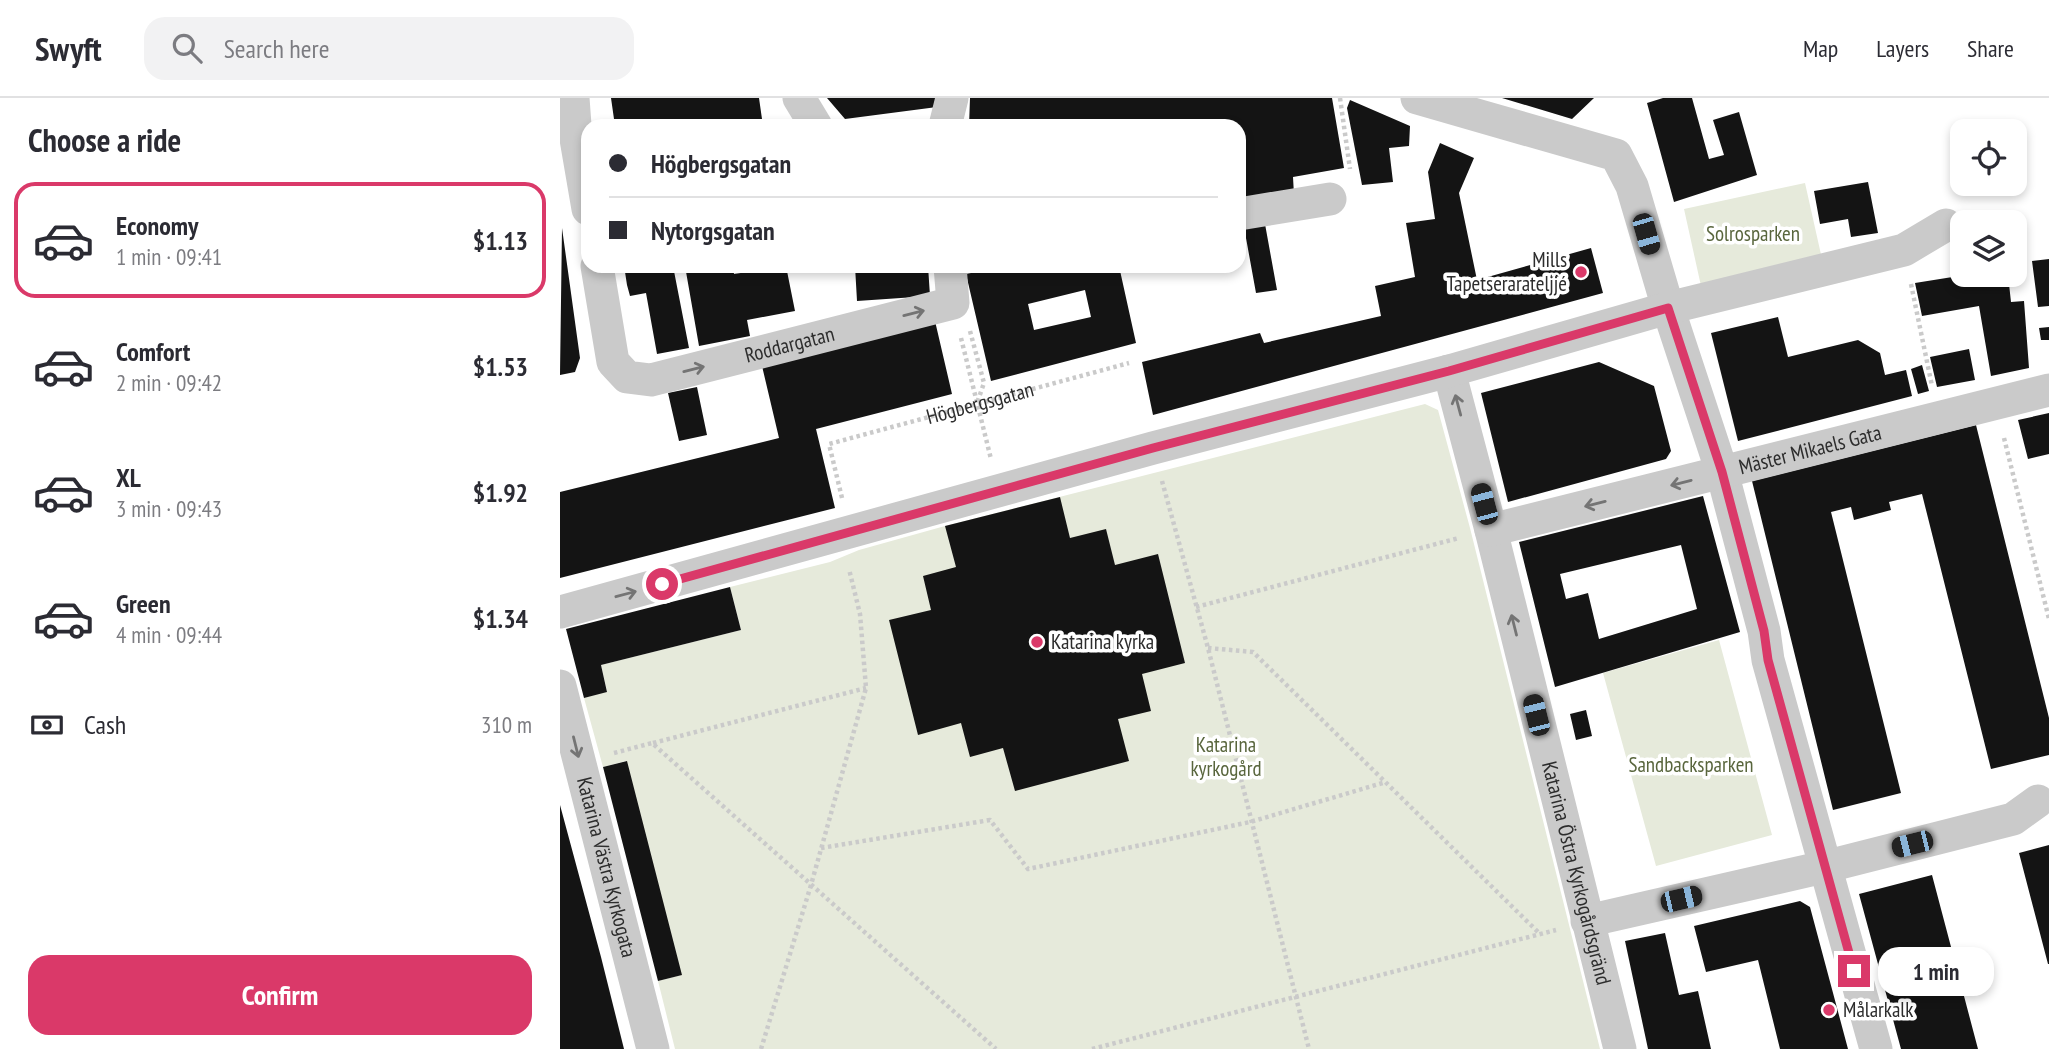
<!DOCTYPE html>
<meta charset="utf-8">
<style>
:root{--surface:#fff;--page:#f2f2f3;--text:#2b2b33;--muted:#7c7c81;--line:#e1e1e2;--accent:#da3969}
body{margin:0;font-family:"PT Sans Narrow",sans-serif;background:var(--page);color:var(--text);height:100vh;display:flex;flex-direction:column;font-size:26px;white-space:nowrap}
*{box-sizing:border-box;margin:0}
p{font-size:23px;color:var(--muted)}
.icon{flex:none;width:38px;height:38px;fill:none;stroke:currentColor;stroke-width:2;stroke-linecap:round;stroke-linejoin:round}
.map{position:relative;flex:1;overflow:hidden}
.sheet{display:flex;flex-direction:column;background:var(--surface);width:560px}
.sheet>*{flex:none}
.guide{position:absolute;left:21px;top:21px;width:665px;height:154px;border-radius:21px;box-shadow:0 4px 10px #0003;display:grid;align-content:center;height:154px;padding:0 28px;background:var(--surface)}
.fabs{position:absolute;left:1390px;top:21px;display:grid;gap:14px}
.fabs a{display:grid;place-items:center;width:77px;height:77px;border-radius:14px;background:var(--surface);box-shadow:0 4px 10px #0003;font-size:35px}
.end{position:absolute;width:32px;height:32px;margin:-16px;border:9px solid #da3969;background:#fff;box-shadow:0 0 0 4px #fff}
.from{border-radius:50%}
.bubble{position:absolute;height:49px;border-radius:21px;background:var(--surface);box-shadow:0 4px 10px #0003;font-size:23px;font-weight:700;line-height:49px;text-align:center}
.car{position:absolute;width:21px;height:42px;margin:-21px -10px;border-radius:9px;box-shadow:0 0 5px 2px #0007;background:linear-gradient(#222 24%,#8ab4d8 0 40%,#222 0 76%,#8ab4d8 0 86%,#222 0)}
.guide b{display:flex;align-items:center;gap:24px;height:66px;font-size:26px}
.guide b+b{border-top:2px solid var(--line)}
.guide i{width:18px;height:18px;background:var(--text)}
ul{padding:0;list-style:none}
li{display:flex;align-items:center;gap:21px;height:116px;margin:0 14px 10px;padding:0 14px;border:4px solid transparent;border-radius:21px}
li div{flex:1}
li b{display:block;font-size:26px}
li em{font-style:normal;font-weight:700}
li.current{border-color:var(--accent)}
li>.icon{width:63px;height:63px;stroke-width:1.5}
h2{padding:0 28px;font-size:32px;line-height:84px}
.pay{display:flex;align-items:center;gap:18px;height:77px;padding:0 28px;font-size:26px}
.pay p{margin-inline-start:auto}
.action{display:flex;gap:14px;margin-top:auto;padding:14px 28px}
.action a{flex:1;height:80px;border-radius:21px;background:var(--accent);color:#fff;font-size:28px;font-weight:700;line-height:80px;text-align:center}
header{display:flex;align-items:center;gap:42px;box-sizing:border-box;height:98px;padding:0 35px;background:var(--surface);border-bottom:2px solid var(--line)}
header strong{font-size:33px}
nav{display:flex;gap:38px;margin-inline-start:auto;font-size:24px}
.search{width:490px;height:63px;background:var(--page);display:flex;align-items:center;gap:18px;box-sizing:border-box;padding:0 24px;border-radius:21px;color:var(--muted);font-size:26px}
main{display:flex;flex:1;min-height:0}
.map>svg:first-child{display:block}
.green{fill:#e6eadb}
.building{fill:#141414;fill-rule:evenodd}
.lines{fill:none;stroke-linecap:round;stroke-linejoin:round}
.path{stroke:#cacaca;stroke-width:4.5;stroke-dasharray:3.5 3.5;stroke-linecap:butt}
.street{stroke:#cacaca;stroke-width:33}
.oneway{stroke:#747474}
.route{stroke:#da3969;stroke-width:9}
.poi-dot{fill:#da3969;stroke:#fff;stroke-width:2.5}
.labels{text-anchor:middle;stroke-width:7;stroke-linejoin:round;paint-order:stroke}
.park-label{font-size:21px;fill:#59663d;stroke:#fff}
.poi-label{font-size:21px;fill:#2d2d2d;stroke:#fff;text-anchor:start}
.street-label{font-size:21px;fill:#2d2d2d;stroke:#fff}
</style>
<header>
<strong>Swyft</strong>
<div class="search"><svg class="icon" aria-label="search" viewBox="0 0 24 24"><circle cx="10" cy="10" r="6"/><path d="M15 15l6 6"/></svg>Search here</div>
<nav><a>Map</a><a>Layers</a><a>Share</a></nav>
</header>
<main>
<section class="sheet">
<h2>Choose a ride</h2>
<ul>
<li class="current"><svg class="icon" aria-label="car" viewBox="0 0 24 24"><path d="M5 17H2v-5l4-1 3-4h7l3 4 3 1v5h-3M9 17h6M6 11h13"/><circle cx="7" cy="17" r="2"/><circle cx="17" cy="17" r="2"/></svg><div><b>Economy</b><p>1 min · 09:41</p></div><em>$1.13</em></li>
<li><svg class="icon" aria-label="car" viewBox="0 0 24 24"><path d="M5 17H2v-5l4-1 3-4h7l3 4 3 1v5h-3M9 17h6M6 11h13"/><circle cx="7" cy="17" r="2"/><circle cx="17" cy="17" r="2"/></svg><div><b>Comfort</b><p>2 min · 09:42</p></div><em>$1.53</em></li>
<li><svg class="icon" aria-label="car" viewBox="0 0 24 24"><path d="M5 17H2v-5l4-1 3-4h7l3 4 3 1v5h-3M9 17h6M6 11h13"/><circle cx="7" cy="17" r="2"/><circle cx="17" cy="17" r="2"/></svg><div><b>XL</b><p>3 min · 09:43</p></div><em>$1.92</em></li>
<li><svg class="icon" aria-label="car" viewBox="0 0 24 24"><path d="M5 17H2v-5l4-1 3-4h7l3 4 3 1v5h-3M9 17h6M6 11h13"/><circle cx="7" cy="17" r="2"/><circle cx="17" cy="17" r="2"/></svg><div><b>Green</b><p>4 min · 09:44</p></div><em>$1.34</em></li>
</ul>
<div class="pay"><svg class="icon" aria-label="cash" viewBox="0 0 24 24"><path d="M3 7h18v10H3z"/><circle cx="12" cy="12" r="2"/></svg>Cash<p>310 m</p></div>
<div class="action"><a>Confirm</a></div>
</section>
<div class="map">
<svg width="1489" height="951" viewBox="0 0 1489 951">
<rect width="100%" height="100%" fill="#fff"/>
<path class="green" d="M1245,85L1262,161L1141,188L1124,111Z
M865,306L878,312L910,430L1040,951H115L98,883L121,877L66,663L43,669L24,600L47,593L41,567L181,532L170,489L270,464L299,452L385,428Z
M1159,542L1212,737L1096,768L1043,575Z"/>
<path class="building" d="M51,0H199L203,28H55Z
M267,0H378L377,9L285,21Z
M410,0H772L784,70L733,79L734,97L679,105V28H409Z
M942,0H1034L1012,21Z
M1103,0H1132L1149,61L1164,57L1153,22L1179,14L1197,77L1114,104L1087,5Z
M790,2L850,28L849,48L829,50L833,84L802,87L787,10Z
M880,45L914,60L899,95L917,182L1031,150L1043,195L593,317L582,264L700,235L704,245L821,218L815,188L855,179L846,125L875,121L868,74Z
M1308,84L1318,135L1291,139L1288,121L1260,126L1254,93Z
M705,126L717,192L696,195L684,129Z
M2,130L20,260L15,274L0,277Z
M1489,161V208L1478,209L1472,163Z
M81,168H113L129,250L97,256L86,195L70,198L67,187L65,174L82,171Z
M125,168H173L174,176L226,168L235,213L187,222L190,238L139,248Z
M295,168H368L370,198L297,203Z
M446,168H559L576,245L431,283L406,176ZM525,192L531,219L474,232L468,206Z
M1405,177H1448L1451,204L1464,203L1469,270L1431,278L1419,208L1362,218L1355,185Z
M1218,219L1228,259L1298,242L1320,255L1325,277L1346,272L1352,298L1178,343L1151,235Z
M375,223L392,296L256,331L275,410L0,480V394L219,340L202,268Z
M1489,229V242H1481L1479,230Z
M1409,251L1415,282L1377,289L1370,259Z
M1039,264L1094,288L1111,353L1106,361L948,404L921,295Z
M1362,267L1369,293L1358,296L1351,271Z
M137,289L147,337L119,343L108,295Z
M1489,315V356L1468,361L1458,322Z
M1416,327L1489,620V657L1431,671L1362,396L1329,404L1331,412L1294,422L1291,409L1271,414L1341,695L1273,712L1192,383Z
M1143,398L1180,534L995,589L959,444ZM1121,447L1137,511L1039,541L1028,495L1006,501L1000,476Z
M500,399L510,440L546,431L555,467L598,456L625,565L582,576L591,613L558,621L569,663L455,693L443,650L410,659L401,625L358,637L329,522L371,512L363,478L396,469L385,428Z
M170,489L181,532L41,567L47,594L24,600L6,531Z
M1026,612L1032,638L1016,642L1010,616Z
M67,663L122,877L98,883L43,669Z
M0,707L41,859L64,951H0Z
M1489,747V866H1488L1459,755Z
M1372,777L1418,951H1341L1299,796Z
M1240,803L1250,809L1288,951H1220L1198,862L1146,874L1134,828Z
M1105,835L1119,897L1138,893L1151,951H1088L1065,843Z"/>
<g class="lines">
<g class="path">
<path d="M780,0L790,71"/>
<path d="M1351,186L1372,288"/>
<path d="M410,233L424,285L417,305"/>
<path d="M401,240L431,361"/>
<path d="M1444,340L1489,521"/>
<path d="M602,383L648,550L749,951"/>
<path id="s1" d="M282,400L269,346L569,265"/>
<path d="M636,509L899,440"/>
<path d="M648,550L693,554L979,835"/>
<path d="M93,645L306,590"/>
<path d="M54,655L92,645L436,951"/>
<path d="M261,750L430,722L468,771L690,724L826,684"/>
<path d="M201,951L251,787L306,590L300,516L289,471"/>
<path d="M532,951L996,832"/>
</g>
<g class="street">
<path d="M13,0L16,41L28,111"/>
<path d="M239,0L256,28"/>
<path d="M857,0L1056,57L1072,88L1108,210L1162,374L1204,533L1208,562L1316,951"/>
<path d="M385,28L392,0"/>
<path d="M679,116L770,101"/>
<path id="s2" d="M37,168L53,264L67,279L91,282L393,205L390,168"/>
<path id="s3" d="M889,273L931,432L1060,951"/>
<path id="s4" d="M931,432L1489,292"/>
<path d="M0,514L593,350L889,273L1108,210L1344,152L1386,127"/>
<path id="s5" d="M0,588L93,951"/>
<path d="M1027,823L1264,769L1453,721L1478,703"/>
</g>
</g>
<defs><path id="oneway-shaft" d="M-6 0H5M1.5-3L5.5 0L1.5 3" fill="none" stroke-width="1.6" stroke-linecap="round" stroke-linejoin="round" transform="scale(1.75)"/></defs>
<g class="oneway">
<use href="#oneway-shaft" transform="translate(354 215) rotate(-14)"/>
<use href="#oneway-shaft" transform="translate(134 271) rotate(-14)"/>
<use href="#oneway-shaft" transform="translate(898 307) rotate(-105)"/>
<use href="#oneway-shaft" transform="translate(1121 385) rotate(166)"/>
<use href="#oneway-shaft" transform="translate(1035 406) rotate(166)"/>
<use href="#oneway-shaft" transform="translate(66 496) rotate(-15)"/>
<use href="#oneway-shaft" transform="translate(954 527) rotate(-104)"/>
<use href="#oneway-shaft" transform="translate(16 649) rotate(76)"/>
</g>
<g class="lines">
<path class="route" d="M102,486L593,350L889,273L1108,210L1162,374L1204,533L1208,562L1294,873"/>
</g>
<g class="poi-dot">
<circle cx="1021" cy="174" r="7"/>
<circle cx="477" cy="544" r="7"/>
<circle cx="1269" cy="912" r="7"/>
</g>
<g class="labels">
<g class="park-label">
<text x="1193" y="143">Solrosparken</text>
<text x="666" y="654">Katarina<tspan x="666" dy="24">kyrkogård</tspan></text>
<text x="1131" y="674">Sandbacksparken</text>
</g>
<g class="poi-label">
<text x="1007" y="169" text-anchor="end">Mills<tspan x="1007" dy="24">Tapetserarateljjé</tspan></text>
<text x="491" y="551">Katarina kyrka</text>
<text x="1283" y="919">Målarkalk</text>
</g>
<g class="street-label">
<text dy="7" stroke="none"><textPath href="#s2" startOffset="285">Roddargatan</textPath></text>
<text dy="7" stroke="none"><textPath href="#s1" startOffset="212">Högbergsgatan</textPath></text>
<text dy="7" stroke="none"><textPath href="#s4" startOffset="329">Mäster Mikaels Gata</textPath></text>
<text dy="7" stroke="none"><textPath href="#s5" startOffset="187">Katarina Västra Kyrkogata</textPath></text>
<text dy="7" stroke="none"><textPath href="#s3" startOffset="518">Katarina Östra Kyrkogårdsgränd</textPath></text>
</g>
</g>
</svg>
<div class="fabs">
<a><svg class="icon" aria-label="locate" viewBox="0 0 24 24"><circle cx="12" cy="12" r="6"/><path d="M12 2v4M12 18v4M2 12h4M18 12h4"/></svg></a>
<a><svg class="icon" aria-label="layers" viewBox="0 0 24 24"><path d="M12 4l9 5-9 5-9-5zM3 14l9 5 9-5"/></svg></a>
</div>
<i class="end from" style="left:102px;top:486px"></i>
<i class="end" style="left:1294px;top:873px"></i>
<div class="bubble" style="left:1318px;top:849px;width:116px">1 min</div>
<i class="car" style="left:1086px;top:136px;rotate:164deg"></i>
<i class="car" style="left:924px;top:406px;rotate:345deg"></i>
<i class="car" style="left:976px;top:617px;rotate:346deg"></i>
<i class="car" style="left:1352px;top:746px;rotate:256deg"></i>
<i class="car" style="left:1121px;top:801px;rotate:77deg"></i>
<div class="guide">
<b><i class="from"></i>Högbergsgatan</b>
<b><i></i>Nytorgsgatan</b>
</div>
</div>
</main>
